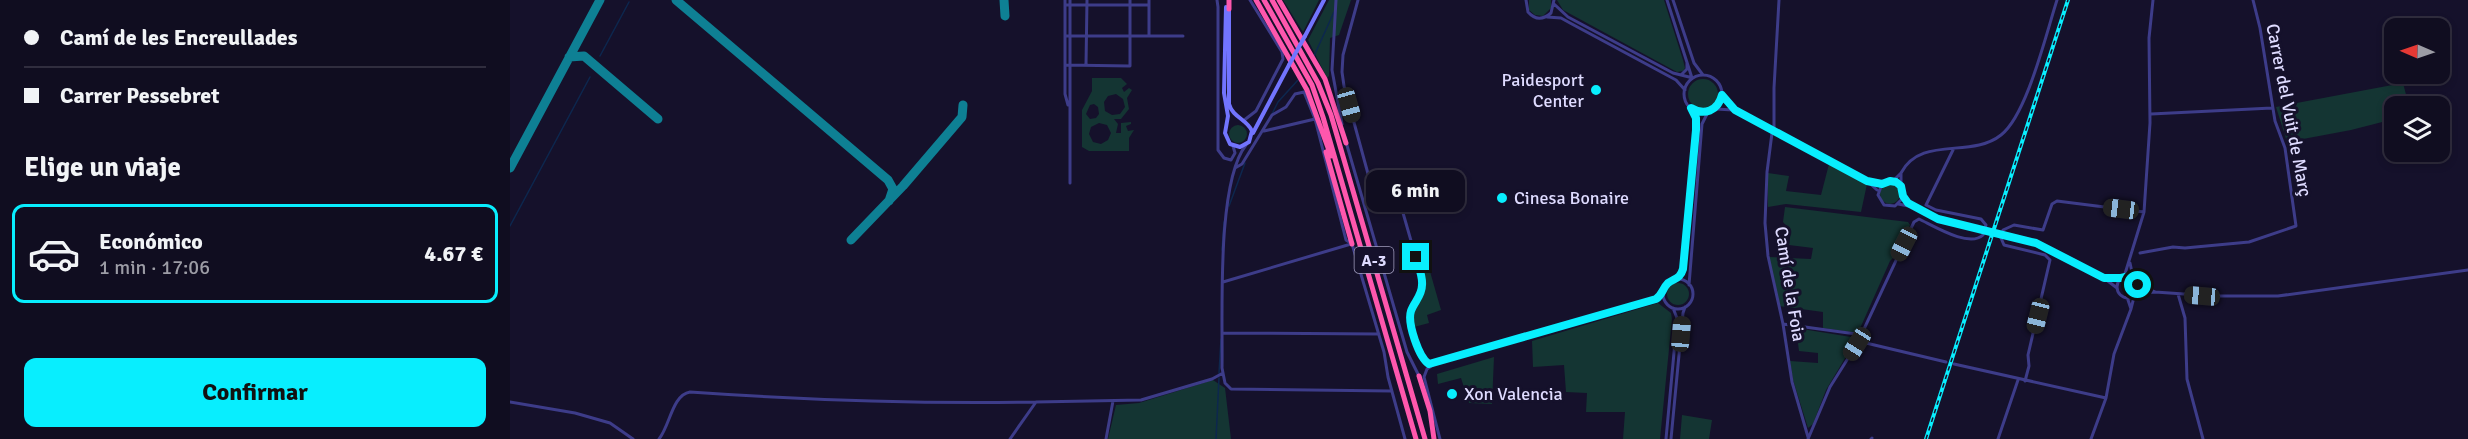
<!DOCTYPE html>
<html lang="es">
<meta charset="utf-8">
<style>
:root{--surface:#100d20;--page:#191629;--text:#f1f3f6;--muted:#9c9ca5;--line:#302d3e;--accent:#08eefe}
body{margin:0;font-family:Signika,sans-serif;background:var(--page);color:var(--text);height:100vh;display:flex;flex-direction:column;font-size:22px;white-space:nowrap}
*{box-sizing:border-box;margin:0}
p{font-size:20px;color:var(--muted)}
.icon{flex:none;width:33px;height:33px;fill:none;stroke:currentColor;stroke-width:2;stroke-linecap:round;stroke-linejoin:round}
.map{position:relative;flex:1;overflow:hidden}
.drawer{display:flex;flex-direction:column;background:var(--surface);width:510px}
.drawer>*{flex:none}
.banner{display:grid;align-content:center;height:132px;padding:0 24px;background:var(--surface)}
.needle{width:39px;rotate:272deg}
.tools{position:absolute;left:1874px;top:18px;display:grid;gap:12px}
.tools a{display:grid;place-items:center;width:66px;height:66px;border-radius:12px;background:var(--surface);box-shadow:0 3px 9px #0003,0 0 0 2px var(--line);font-size:30px}
.end{position:absolute;width:27px;height:27px;margin:-14px;border:8px solid #08eefe;background:#111;box-shadow:0 0 0 3px #111}
.from{border-radius:50%}
.bubble{position:absolute;height:42px;border-radius:12px;background:var(--surface);box-shadow:0 3px 9px #0003,0 0 0 2px var(--line);font-size:20px;font-weight:800;line-height:42px;text-align:center}
.car{position:absolute;width:18px;height:36px;margin:-18px -9px;border-radius:8px;box-shadow:0 0 4px 2px #0007;background:linear-gradient(#222 24%,#8ab4d8 0 40%,#222 0 76%,#8ab4d8 0 86%,#222 0)}
.banner b{display:flex;align-items:center;gap:21px;height:57px;font-size:22px}
.banner b+b{border-top:2px solid var(--line)}
.banner i{width:15px;height:15px;background:var(--text)}
ul{padding:0;list-style:none}
li{display:flex;align-items:center;gap:18px;height:99px;margin:0 12px 9px;padding:0 12px;border:3px solid transparent;border-radius:12px}
li div{flex:1}
li b{display:block;font-size:22px}
li em{font-style:normal;font-weight:800}
li.on{border-color:var(--accent)}
li>.icon{width:54px;height:54px;stroke-width:1.5}
h2{padding:0 24px;font-size:27px;line-height:72px}
.primary-button{display:flex;gap:12px;margin-top:auto;padding:12px 24px}
.primary-button a{flex:1;height:69px;border-radius:12px;background:var(--accent);color:#111;font-size:24px;font-weight:800;line-height:69px;text-align:center}
main{display:flex;flex:1;min-height:0}
.map>svg:first-child{display:block}
.green{fill:#143533;fill-rule:evenodd}
.lines{fill:none;stroke-linecap:round;stroke-linejoin:round}
.stream{stroke:#0d274e;stroke-width:1.5}
.taxiway{stroke:#0e8094;stroke-width:9}
.minor{stroke:#3d3c89;stroke-width:3}
.secondary{stroke:#7274fe;stroke-width:4}
.motorway{stroke:#fe57ad;stroke-width:5}
.rail-casing{stroke:#08eefe;stroke-width:4}
.rail{stroke:#15112b;stroke-width:1.5;stroke-dasharray:4.5;stroke-linecap:butt}
.minor-bridge{stroke:#3d3c89;stroke-width:3}
.secondary-bridge{stroke:#7274fe;stroke-width:4}
.route{stroke:#08eefe;stroke-width:8}
.poi-dot{fill:#08eefe;stroke:#15112b;stroke-width:2}
.labels{text-anchor:middle;stroke-width:6;stroke-linejoin:round;paint-order:stroke}
.shield{fill:#15112b;stroke:#a29ebf;stroke-width:1.5}
.shield-label{font-size:16px;font-weight:bold;fill:#dedbff}
.poi-label{font-size:18px;fill:#dedbff;stroke:#15112b;text-anchor:start}
.street-label{font-size:18px;fill:#dedbff;stroke:#15112b}
</style>
<main>
<section class="drawer">
<div class="banner">
<b><i class="from"></i>Camí de les Encreullades</b>
<b><i></i>Carrer Pessebret</b>
</div>
<h2>Elige un viaje</h2>
<ul>
<li class="on"><svg class="icon" aria-label="car" viewBox="0 0 24 24"><path d="M5 17H2v-5l4-1 3-4h7l3 4 3 1v5h-3M9 17h6M6 11h13"/><circle cx="7" cy="17" r="2"/><circle cx="17" cy="17" r="2"/></svg><div><b>Económico</b><p>1 min · 17:06</p></div><em>4.67 €</em></li>
</ul>
<div class="primary-button"><a>Confirmar</a></div>
</section>
<div class="map">
<svg width="1958" height="439" viewBox="0 0 1958 439">
<rect width="100%" height="100%" fill="#15112b"/>
<path class="green" d="M773,0H809L793,32Z
M819,0H841L829,35L820,38L819,76L817,78L798,40Z
M1019,0H1041V8L1033,16L1025,15L1019,10Z
M1047,0H1154L1173,60L1175,68L1173,71L1167,72L1053,10Z
M582,78H611L617,84L612,88L614,92L619,88L622,90L617,98L619,109L611,119H604L608,124L606,133H611V123L621,122V124L616,126L618,131L624,130L619,138V151H579L572,147V110L582,91ZM606,94L613,99L615,107L610,114L602,115L595,111L594,102L598,96ZM584,104L588,107L589,114L586,118L580,119L576,114L580,105ZM589,123L597,125L601,133L598,140L591,144L583,142L579,134L581,127Z
M1178 94a15 15 0 1 1 30 0a15 15 0 1 1-30 0Z
M1893,83L1899,106H1884V119L1841,130L1777,142L1766,107Z
M719 134a9 9 0 1 1 18 0a9 9 0 1 1-18 0Z
M1319,164L1357,184L1351,212L1276,204L1258,207V173L1279,176L1276,191L1311,195Z
M1370 194a10 10 0 1 1 20 0a10 10 0 1 1-20 0Z
M1275,207L1398,222L1400,225L1386,255L1380,261L1348,333L1313,328V312L1269,306L1259,257L1301,259L1303,248L1279,245L1281,231L1273,222Z
M911,240L931,310L917,315L919,323L904,327C900,310 913,303 915,287C917,273 908,255 905,241Z
M1157 294a11 11 0 1 1 22 0a11 11 0 1 1-22 0Z
M1148,303L1161,313L1162,319L1150,439H1113L1115,412H1076L1077,393L1056,392L1054,365L1023,367L1022,341Z
M1286,328L1347,338L1316,390L1303,424L1298,428L1283,380L1280,361L1308,363V353L1289,351Z
M984,357L982,404L959,403L951,378L928,384L927,374Z
M703,380L715,388L721,439H598L606,405L629,403Z
M1172,415L1202,420L1199,439H1170Z"/>
<g class="lines">
<path class="stream" d="M90,56L119,2
M804,56L824,12
M762,114L768,102L788,80
M719,206L735,163
M0,226L80,77
M712,250L714,222
M709,373L711,339
M706,439L709,378"/>
<path class="taxiway" d="M166,0L378,180L383,189L379,201
M494,0L495,16
M59,57L74,56L148,119
M0,168L90,0
M341,240L393,186L452,117L453,105"/>
<path class="minor" d="M555,0V94L558,105
M560,0V183
M639,0V36
M707,0L708,7V150L714,158L721,160L725,153L723,146
M826,0L822,70L832,124
M848,0L833,55L832,72L834,86L860,181L868,189L879,188
M1016,0L1018,12C1025,20 1033,20 1041,13L1044,0
M1157,0L1182,78
M1163,0L1184,63L1193,75
M1044,4L1058,17L1163,73L1183,78
M555,5H639
M1037,17L1051,18L1060,23L1166,80L1175,90
M555,36H673
M555,65L620,66V0
M576,65L577,0
M1171,75L1177,69V63
M1174 94a19 19 0 1 1 38 0a19 19 0 1 1-38 0Z
M1212,95L1225,110L1357,181
M1206,109L1223,110
M1641,114L1762,108
M733,121L746,111L773,59L772,52L740,0
M1264,128V88L1269,0
M754,131L805,119
M1262,133L1257,172L1255,223L1258,256L1273,324L1282,382L1298,437
M836,142L897,352L909,376
M736,145C706,183 713,317 712,368L715,383L721,389L881,391
M725,168L732,164L762,115L776,107L785,94L794,92L805,119L836,240L842,244L874,352L878,377L895,439
M1391,173C1411,135 1461,159 1491,135C1517,115 1536,34 1547,0
M878 184a7 7 0 1 1 14 0a7 7 0 1 1-14 0Z
M1383,181L1392,189V199L1385,206L1374,205L1368,195L1372,184L1383,181L1391,173V186
M1367,190L1357,181L1372,184
M887,192L912,279C912,298 902,301 900,315C899,326 910,358 919,364L1146,299L1153,294
M1388,204L1404,207L1393,196
M1404,207L1428,219L1473,230
M1494,235C1534,244 1575,262 1607,288
M1630,253L1663,247L1675,248L1739,242L1786,226L1775,148L1765,121L1750,28L1743,0
M1620,263L1623,277
M1607 287a11 11 0 1 1 22 0a11 11 0 1 1-22 0Z
M1614,277L1634,212L1640,123L1639,38L1643,0
M1596,278H1611
M1153 294a15 15 0 1 1 30 0a15 15 0 1 1-30 0Z
M1166,280L1173,269L1186,130V118L1181,108
M713,282L841,244
M1179,285L1192,124L1198,112
M1645,292L1703,296H1768L1958,270
M1627,293L1645,292L1628,285
M1668,294L1675,318L1677,379L1693,439
M1617,297L1621,309L1624,297
M1273,324L1346,334L1356,343L1436,362
M713,333L869,334
M1444,364L1596,398
M923,365L917,369L914,377L930,439
M1515,381L1519,366L1518,355L1540,260L1535,255L1494,245L1491,238L1493,230L1504,225L1533,230L1542,204L1547,201L1634,212
M0,402L65,413L100,423L123,439
M149,439C160,426 162,395 180,392C295,400 411,404 526,402
M500,439L526,402L631,400L702,379L713,373
M596,439L603,401
M1156,439L1166,331L1167,318L1163,308
M1161,439L1173,313L1175,307
M1298,439L1320,387L1347,344L1404,222L1409,219C1424,226 1459,248 1473,235L1476,225L1471,219L1426,210L1416,205L1443,150
M1361,439L1362,438
M1488,439L1508,380
M1581,439L1596,398L1604,354L1621,309"/>
<path class="secondary" d="M716,7L714,93L718,116L715,133L720,144L730,147L739,142L742,131C737,119 723,118 719,104V9
M795,36L814,0
M743,133L779,65"/>
<path class="motorway" d="M746,0L797,90L821,156
M754,0L802,85L813,117L906,439
M762,0L808,83L821,115L915,439
M769,0L815,79L836,143
M719,9V0
M816,152L842,244
M909,376L920,411L924,439"/>
<defs>
<path id="rail" d="M1416,439L1558,0"/>
</defs>
<use href="#rail" class="rail-casing"/>
<use href="#rail" class="rail"/>
<path class="minor-bridge" d="M1473,230L1494,235"/>
<path class="secondary-bridge" d="M779,65L795,36"/>
</g>
<g class="lines">
<path class="route" d="M906,257C908,266 913,276 912,285C912,296 904,302 901,311C897,323 909,358 919,364L1146,299C1153,294 1152,289 1158,283C1165,278 1170,279 1173,269L1186,130V118L1181,108C1194,116 1208,111 1212,95L1225,110L1357,181L1372,184L1380,181L1386,182L1391,186L1393,196L1398,203L1428,219L1526,243L1594,278H1611L1620,276L1626,279L1628,285"/>
</g>
<g class="poi-dot">
<circle cx="1086" cy="90" r="6"/>
<circle cx="992" cy="198" r="6"/>
<circle cx="942" cy="394" r="6"/>
</g>
<g class="labels">
<rect class="shield" x="844.5" y="247" width="39" height="26" rx="4.5"/>
<g class="shield-label">
<text x="864" y="266">A-3</text>
</g>
<g class="poi-label">
<text x="1074" y="86" text-anchor="end">Paidesport<tspan x="1074" dy="21">Center</tspan></text>
<text x="1004" y="204">Cinesa Bonaire</text>
<text x="954" y="400">Xon Valencia</text>
</g>
<g class="street-label">
<text transform="translate(1779 110) rotate(79)" y="6">Carrer del Vuit de Març</text>
<text transform="translate(1280 284) rotate(81)" y="6">Camí de la Foia</text>
</g>
</g>
</svg>
<div class="tools">
<a><svg class="needle" viewBox="-14 -14 28 28"><path d="M0-13l5 13h-10z" fill="#e53935"/><path d="M0 13l5-13h-10z" fill="#9c9ca5"/></svg></a>
<a><svg class="icon" aria-label="layers" viewBox="0 0 24 24"><path d="M12 4l9 5-9 5-9-5zM3 14l9 5 9-5"/></svg></a>
</div>
<i class="end from" style="left:1628px;top:285px"></i>
<i class="end" style="left:906px;top:257px"></i>
<div class="bubble" style="left:856px;top:170px;width:99px">6 min</div>
<i class="car" style="left:839px;top:105px;rotate:164deg"></i>
<i class="car" style="left:1611px;top:209px;rotate:277deg"></i>
<i class="car" style="left:1394px;top:244px;rotate:207deg"></i>
<i class="car" style="left:1692px;top:296px;rotate:275deg"></i>
<i class="car" style="left:1528px;top:316px;rotate:194deg"></i>
<i class="car" style="left:1171px;top:334px;rotate:5deg"></i>
<i class="car" style="left:1347px;top:344px;rotate:212deg"></i>
</div>
</main>
